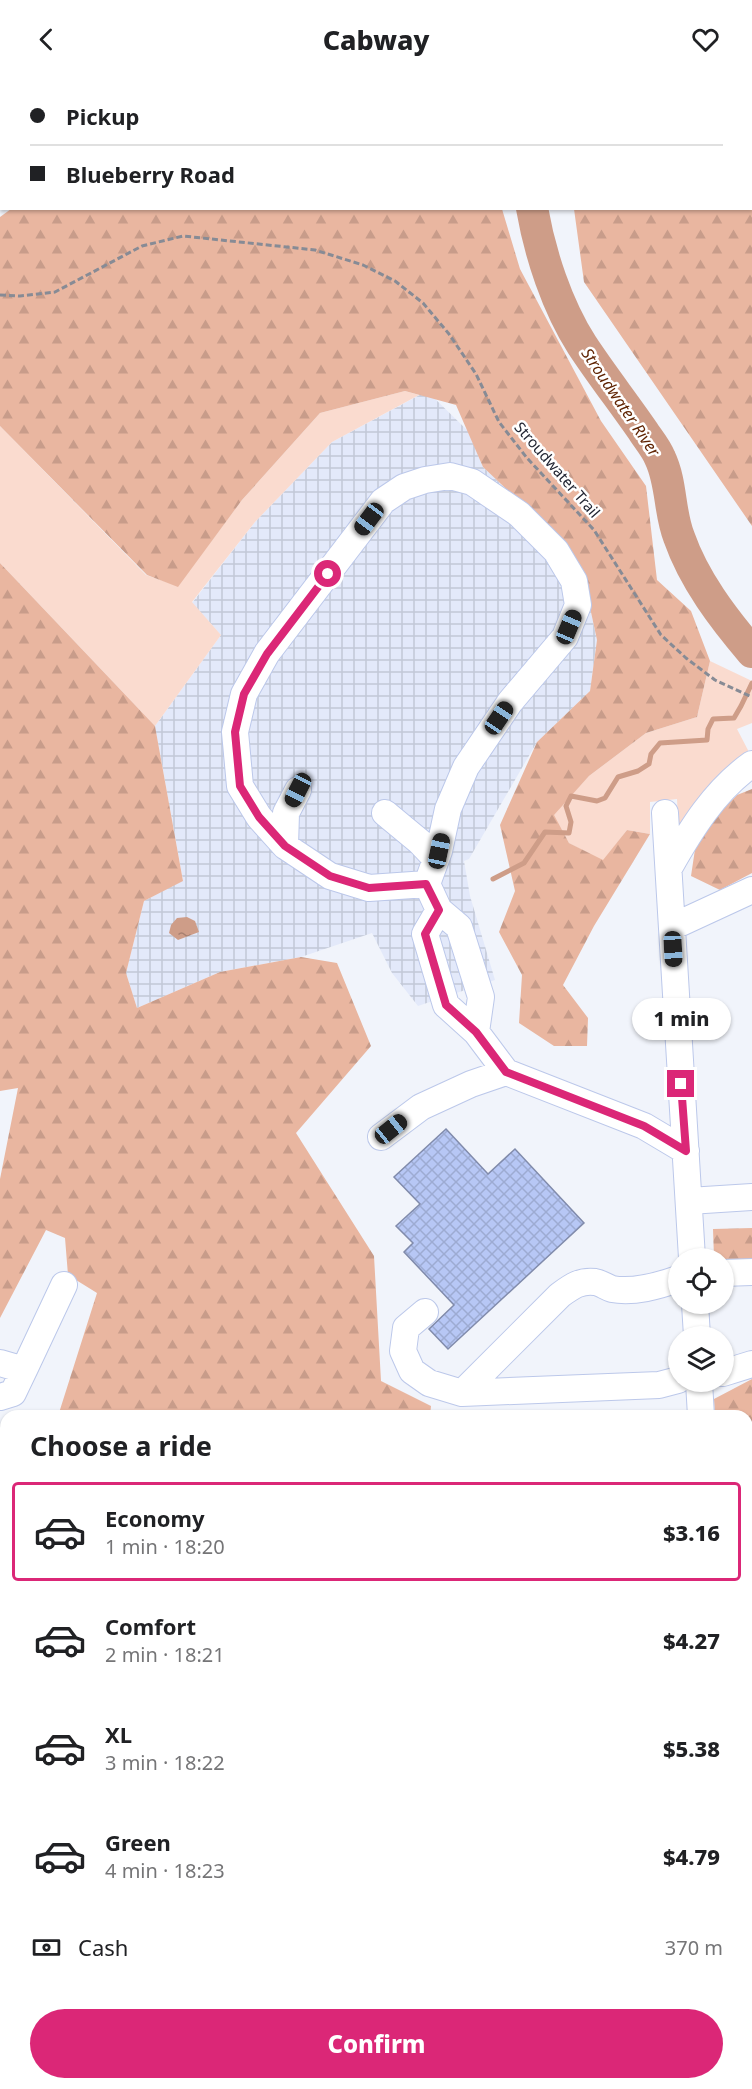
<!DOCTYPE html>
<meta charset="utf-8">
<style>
:root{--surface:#fff;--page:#f6f6f6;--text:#202124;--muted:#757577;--line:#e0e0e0;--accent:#db2777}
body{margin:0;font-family:"Noto Sans",sans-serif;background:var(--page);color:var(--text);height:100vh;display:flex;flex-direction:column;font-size:22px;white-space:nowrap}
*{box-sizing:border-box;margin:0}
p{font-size:20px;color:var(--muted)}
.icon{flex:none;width:33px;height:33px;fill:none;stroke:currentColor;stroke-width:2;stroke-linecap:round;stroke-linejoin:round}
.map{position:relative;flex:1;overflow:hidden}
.panel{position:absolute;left:0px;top:1332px;width:753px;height:680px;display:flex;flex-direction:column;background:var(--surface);border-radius:18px 18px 0 0;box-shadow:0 2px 4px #0004}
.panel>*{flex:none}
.top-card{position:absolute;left:0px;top:0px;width:753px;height:132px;box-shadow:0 2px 4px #0004;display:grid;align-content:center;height:132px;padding:0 30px;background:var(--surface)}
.tools{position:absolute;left:668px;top:1170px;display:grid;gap:12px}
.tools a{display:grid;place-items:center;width:66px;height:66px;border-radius:50%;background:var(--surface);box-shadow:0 2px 4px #0004;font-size:30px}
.end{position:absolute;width:27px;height:27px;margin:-14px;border:8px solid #db2777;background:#fff;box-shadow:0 0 0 3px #fff}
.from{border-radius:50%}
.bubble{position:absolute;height:42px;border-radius:21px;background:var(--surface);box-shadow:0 2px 4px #0004;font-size:20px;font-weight:800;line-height:42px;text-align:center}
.car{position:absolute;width:18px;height:36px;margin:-18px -9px;border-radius:8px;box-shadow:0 0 4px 2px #0007;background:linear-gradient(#222 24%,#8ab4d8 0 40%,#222 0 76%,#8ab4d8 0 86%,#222 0)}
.top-card b{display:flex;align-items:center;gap:21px;height:57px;font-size:22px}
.top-card b+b{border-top:2px solid var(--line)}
.top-card i{width:15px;height:15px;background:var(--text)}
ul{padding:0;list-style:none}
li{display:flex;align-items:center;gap:18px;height:99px;margin:0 12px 9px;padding:0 18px;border:3px solid transparent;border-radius:6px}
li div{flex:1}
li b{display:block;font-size:22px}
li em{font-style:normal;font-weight:800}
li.current{border-color:var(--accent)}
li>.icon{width:54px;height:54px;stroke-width:1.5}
h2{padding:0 30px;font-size:27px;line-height:72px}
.pay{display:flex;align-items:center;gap:15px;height:66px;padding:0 30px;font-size:22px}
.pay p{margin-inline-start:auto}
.button{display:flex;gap:12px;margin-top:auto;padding:12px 30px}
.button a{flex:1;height:69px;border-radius:36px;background:var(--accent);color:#fff;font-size:24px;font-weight:800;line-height:69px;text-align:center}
header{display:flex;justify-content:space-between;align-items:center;height:78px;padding:0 30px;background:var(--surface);font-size:27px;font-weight:800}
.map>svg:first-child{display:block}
.industrial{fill:url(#industrial-grid)}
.green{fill:#fadbcf}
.forest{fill:url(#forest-firs)}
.water{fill:url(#water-ripples)}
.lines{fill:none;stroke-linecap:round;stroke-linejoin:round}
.stream{stroke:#ce9d88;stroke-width:5}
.river{stroke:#ce9d88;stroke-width:32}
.building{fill:url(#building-cross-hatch);stroke:#818bab;stroke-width:1.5}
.minor-casing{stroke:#bcc8ea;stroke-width:28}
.major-casing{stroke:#bcc8ea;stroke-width:34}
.path{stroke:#878b95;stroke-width:3;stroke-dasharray:6 3;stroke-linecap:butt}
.minor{stroke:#fff;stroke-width:26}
.major{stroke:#fff;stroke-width:32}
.route{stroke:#db2777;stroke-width:8}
.labels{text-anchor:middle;stroke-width:5;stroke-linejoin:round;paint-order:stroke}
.street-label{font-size:15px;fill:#222633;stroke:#fff}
.water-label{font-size:16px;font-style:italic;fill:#602403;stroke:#fff}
</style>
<header><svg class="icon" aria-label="back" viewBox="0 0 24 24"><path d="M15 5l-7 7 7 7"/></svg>Cabway<svg class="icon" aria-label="heart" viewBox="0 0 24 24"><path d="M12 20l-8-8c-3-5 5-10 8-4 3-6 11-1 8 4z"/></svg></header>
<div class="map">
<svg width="752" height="2011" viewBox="0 0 752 2011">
<defs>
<pattern id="industrial-grid" width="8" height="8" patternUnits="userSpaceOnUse" patternTransform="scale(1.5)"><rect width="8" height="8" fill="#e3e9fa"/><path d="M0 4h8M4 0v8" fill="none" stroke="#c2c8d7"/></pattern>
<pattern id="forest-firs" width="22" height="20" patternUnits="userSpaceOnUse" patternTransform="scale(1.5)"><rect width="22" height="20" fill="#e9b6a0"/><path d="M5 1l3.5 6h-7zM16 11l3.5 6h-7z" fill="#c89c8a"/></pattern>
<pattern id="water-ripples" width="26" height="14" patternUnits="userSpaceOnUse" patternTransform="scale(1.5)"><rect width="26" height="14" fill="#ce9d88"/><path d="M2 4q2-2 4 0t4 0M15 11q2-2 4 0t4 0" fill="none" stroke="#a78070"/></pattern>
<pattern id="building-cross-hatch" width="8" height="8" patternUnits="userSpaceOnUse" patternTransform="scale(1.5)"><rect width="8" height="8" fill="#b7c7f5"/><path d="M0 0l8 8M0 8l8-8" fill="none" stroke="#9dabd2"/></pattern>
</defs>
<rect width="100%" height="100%" fill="#f1f4fb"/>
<path class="industrial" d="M427,313L468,353L483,389L537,440L583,497L597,562L590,613L537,664L469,781L464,783L470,818L495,902L418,928L392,895L372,855L301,879L220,894L137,930L126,895L144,823L183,802L155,648L221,557L192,525L255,444L332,364Z"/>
<path class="green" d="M405,313L419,317L332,364L255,444L192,524L221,557L155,648L0,485V348L146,497L178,508L242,422L320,335Z
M710,583L752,603V645L737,651L750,676L679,763L677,721L650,724V756L627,752L603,783L569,765L553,737L589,698L646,655L697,639Z"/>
<path class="forest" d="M88,0H497V1L88,2Z
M551,0H752V448L584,204L574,131L752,130V2Z
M11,131H502L520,191L601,343L646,408L657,502L691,533L710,583L697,639L646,655L589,698L554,737L569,765L603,782L627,752L650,756L594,848L563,907L588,940L587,968H554L519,945L522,897L499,854L515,813L500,747L537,664L590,613L597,562L583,497L537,440L483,389L456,327L405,313L320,335L242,422L178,509L147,497L0,348V139Z
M0,485L155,648L183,803L144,823L126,895L137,930L220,894L301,879L337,885L371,968L296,1055L374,1178L381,1303L431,1328L430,1338H58L97,1215L68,1197L65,1160L46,1152L0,1240V1101L18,1010L0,1013Z
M752,711V795L720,812L691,798L697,758L737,717Z
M752,1150V1183H723V1180H714L713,1151Z
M752,1301V1355L747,1361V1338H715L714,1321Z
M747,1401L752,1474V1723H747Z"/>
<path class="water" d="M187,839L195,843L199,854L178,862L169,855L171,847L177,840Z"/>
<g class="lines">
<path class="stream" d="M493,801L524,785L545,754L569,755L571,744L566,728L571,718L597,723L605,720L618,699L638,693L649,686L651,676L660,665L707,662L708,651L713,641L734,640L741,628L752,605"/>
<path class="river" d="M518,0L519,2
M50,2V0
M0,101L2,100
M532,130C540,176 557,228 582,267C601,296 623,324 643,353C648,361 656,370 660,380C672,405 669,434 679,459C694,502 723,540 752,574"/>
</g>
<path class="building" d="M446,1051L488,1096L515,1071L584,1145L448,1271L429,1251L454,1227L404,1174L413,1165L396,1148L420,1126L394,1099Z"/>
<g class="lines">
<defs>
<path id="minor" d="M385,735L420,764L436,781
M665,735L692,1180
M285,768L286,735L298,712
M669,790C691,751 715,712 752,686
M427,806L369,810L330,798L285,768L259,739L240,708L235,654L244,616L267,575L383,423L404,409L425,402L450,398L472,404L519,436L556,473L574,503L578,527L565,559L510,624L466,689L448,731L439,773L427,806L439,832L459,849L481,919L476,954
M439,832L425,856L446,927L476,954L506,994L644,1048L686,1073
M672,849L752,812
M381,1059L421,1029L471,1006L506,994
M689,1123L752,1119
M723,1195L752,1194
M695,1226L697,1258
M425,1234L406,1250L403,1273L412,1293L429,1305L462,1315L659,1307L678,1302
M0,1285L24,1292L64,1207
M723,1295L752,1286
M699,1304L701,1338
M462,1315L560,1217C571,1209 580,1202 595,1204C601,1205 606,1209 612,1211C634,1215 658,1208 678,1201
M0,1319L13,1315L24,1292
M747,1372H752
M0,1527L6,1526
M0,1592H6
M747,1743L752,1742
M0,1784L6,1782
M747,1935L750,2011
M210,2006L221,2011
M420,2006L421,2011
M449,2006L450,2011
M609,2006V2011
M702,2006V2011
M261,2011L352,2006"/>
<path id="major" d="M747,1828L752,1827
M0,1861H6"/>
</defs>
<use href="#minor" class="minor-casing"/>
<use href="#major" class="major-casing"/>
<path class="path" d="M0,217L20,218L55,214L142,168L183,158L315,172L363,187L395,203L423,225L449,256L476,296L499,344L527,380L594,452L661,557L686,580L715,602L752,619"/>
<use href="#minor" class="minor"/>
<use href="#major" class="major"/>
</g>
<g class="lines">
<path class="route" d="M328,496L267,576L244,616L235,654L240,708L259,739L285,768L330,798L369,810L426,806L439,832L425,856L446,927L476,954L506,994L644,1048L686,1073L681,1006"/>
</g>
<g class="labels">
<g class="street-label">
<text transform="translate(557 392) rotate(49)" y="5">Stroudwater Trail</text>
</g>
<g class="water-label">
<text transform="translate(621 324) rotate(56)" y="6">Stroudwater River</text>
</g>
</g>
</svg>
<div class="tools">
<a><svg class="icon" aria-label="locate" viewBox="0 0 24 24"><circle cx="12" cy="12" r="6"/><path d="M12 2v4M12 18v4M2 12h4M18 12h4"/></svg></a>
<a><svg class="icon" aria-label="layers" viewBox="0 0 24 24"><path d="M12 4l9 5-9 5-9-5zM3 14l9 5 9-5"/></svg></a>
</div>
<i class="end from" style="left:328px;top:496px"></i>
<i class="end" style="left:681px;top:1006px"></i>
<div class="bubble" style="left:632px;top:920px;width:99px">1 min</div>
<i class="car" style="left:369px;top:441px;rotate:217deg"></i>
<i class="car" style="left:569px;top:549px;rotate:23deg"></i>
<i class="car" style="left:499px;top:640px;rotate:34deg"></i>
<i class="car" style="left:298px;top:712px;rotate:207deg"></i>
<i class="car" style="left:439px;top:773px;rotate:12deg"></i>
<i class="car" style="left:673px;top:871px;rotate:177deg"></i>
<i class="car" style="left:391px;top:1051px;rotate:51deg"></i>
<div class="top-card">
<b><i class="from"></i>Pickup</b>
<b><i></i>Blueberry Road</b>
</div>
<section class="panel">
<h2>Choose a ride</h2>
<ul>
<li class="current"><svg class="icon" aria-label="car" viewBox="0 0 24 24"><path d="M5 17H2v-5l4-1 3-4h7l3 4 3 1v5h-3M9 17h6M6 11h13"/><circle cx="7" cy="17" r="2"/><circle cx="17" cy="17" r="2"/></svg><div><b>Economy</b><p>1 min · 18:20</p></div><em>$3.16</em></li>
<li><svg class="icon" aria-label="car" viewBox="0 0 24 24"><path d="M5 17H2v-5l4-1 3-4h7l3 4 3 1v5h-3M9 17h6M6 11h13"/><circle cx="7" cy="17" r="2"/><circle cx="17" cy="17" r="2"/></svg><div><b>Comfort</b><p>2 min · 18:21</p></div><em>$4.27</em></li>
<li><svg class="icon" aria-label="car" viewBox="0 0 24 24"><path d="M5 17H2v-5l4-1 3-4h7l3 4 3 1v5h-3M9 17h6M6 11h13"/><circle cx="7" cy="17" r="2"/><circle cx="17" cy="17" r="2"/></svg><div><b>XL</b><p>3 min · 18:22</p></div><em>$5.38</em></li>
<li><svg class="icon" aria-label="car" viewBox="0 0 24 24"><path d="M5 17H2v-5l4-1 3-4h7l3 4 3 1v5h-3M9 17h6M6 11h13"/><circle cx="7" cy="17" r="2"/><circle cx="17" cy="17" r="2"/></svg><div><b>Green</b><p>4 min · 18:23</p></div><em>$4.79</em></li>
</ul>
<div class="pay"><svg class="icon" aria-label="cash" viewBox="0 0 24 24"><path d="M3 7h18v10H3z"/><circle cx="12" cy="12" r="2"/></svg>Cash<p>370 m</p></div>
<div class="button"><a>Confirm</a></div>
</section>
</div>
